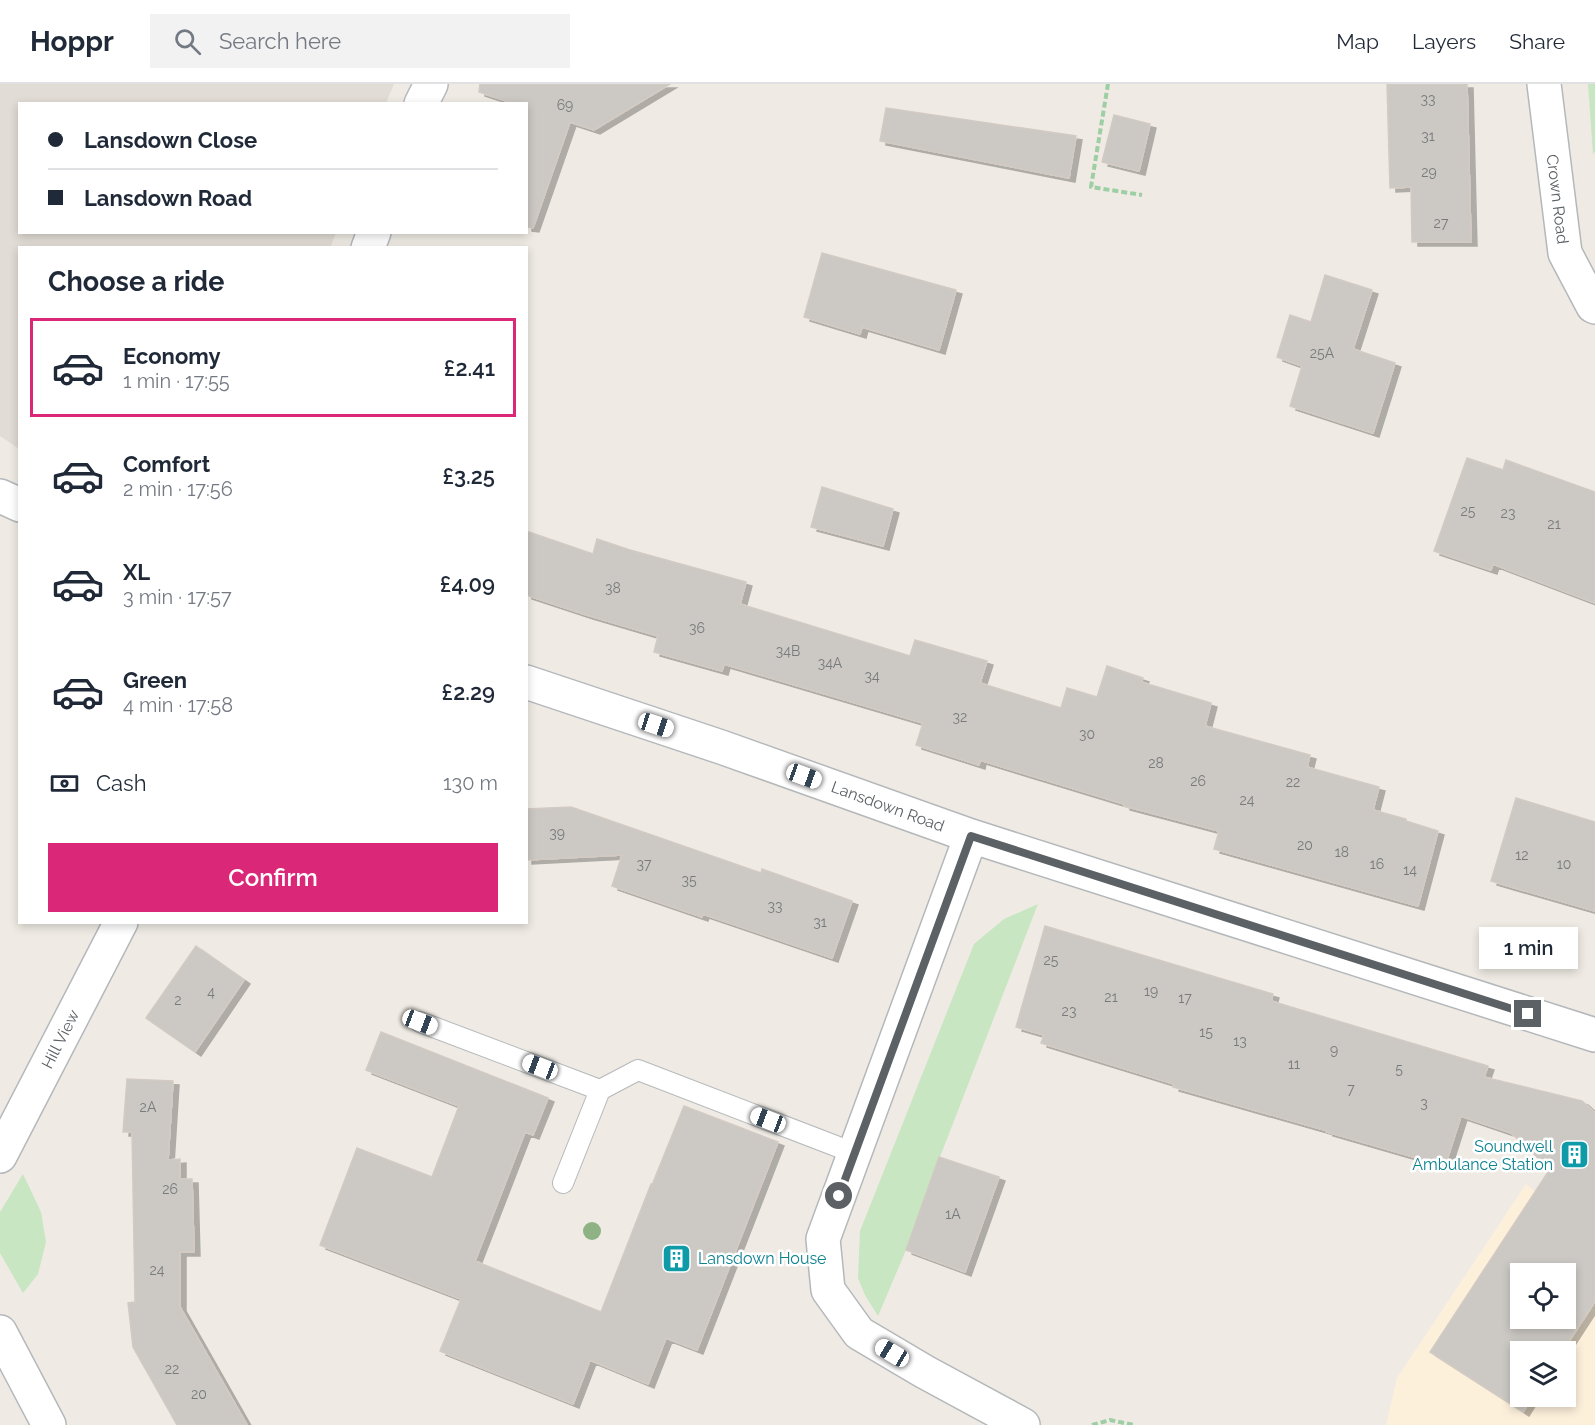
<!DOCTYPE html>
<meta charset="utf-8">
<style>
:root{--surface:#fff;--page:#f2f2f3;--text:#1f2937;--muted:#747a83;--line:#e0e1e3;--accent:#db2777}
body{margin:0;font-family:Raleway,sans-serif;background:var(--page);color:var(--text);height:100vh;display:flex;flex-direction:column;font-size:22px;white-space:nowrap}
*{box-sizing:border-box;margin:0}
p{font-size:20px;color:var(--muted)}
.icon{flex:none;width:33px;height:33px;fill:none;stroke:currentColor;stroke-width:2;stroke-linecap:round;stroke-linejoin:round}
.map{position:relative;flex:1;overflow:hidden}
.details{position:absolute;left:18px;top:162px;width:510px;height:678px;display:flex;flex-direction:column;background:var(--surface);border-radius:0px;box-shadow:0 3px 9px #0003}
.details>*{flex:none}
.banner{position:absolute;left:18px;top:18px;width:510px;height:132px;border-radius:0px;box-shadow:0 3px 9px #0003;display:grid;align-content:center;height:132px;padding:0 30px;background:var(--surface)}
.tools{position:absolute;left:1510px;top:1179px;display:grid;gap:12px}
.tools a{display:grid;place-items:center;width:66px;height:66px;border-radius:0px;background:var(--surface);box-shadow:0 3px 9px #0003;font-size:30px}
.end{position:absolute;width:27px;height:27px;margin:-14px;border:8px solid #5c6165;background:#fff;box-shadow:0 0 0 3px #fff}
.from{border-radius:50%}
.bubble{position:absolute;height:42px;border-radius:0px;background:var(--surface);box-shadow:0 3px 9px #0003;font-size:20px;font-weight:600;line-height:42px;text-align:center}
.car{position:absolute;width:18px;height:36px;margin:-18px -9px;border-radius:8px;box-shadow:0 0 4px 2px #0007;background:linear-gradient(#fff 24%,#345 0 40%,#fff 0 76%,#345 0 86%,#fff 0)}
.banner b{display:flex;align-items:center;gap:21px;height:57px;font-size:22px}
.banner b+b{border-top:2px solid var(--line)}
.banner i{width:15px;height:15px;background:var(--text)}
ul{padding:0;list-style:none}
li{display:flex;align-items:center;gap:18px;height:99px;margin:0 12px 9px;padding:0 18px;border:3px solid transparent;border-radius:0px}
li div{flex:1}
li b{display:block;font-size:22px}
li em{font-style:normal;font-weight:600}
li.active{border-color:var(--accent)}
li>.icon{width:54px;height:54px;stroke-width:1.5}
h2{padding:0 30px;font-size:27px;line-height:72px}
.pay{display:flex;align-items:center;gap:15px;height:66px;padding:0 30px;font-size:22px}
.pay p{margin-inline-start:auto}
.primary-button{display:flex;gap:12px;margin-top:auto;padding:12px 30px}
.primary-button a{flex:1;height:69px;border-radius:0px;background:var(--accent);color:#fff;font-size:24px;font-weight:600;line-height:69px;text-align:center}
header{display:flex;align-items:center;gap:36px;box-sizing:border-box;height:84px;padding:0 30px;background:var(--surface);border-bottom:2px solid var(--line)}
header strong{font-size:28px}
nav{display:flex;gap:33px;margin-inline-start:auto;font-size:21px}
.search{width:420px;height:54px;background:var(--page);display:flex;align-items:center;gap:15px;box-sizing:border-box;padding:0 21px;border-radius:0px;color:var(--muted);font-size:22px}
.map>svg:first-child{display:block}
.commercial{fill:#fdf0db;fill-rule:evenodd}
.education{fill:#e1dcd5}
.green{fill:#c7e6c1}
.building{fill:#ccc8c4;stroke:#d3cbc3;stroke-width:1.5;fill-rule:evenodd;filter:url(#shadow)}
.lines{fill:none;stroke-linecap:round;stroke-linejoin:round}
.service-casing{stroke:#b5b8bb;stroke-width:22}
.minor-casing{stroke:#b5b8bb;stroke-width:36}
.path{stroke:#9ecea4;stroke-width:4;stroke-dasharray:6 3;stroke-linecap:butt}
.service{stroke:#fff;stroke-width:20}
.minor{stroke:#fff;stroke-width:33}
.tree{fill:#8eb284}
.route{stroke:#5c6165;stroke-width:8}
.labels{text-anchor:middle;stroke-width:5;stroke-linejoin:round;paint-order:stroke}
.number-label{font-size:14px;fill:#787b7d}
.street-label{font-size:16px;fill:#5c6165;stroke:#fff}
.culture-label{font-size:16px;fill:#0d838f;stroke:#fff;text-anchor:end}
</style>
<header>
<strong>Hoppr</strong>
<div class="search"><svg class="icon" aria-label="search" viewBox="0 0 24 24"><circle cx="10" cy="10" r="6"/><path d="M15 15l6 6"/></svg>Search here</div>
<nav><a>Map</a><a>Layers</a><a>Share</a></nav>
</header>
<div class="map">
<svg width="1595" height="1341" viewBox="0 0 1595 1341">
<defs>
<filter id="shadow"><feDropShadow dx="6" dy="4" stdDeviation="0" flood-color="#0004"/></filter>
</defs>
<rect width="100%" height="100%" fill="#efebe4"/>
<path class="commercial" d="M1526,1100L1595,1157V1341H1386L1397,1294ZM1521,1190H1566V1234H1521ZM1521,1268H1566V1312H1521Z"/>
<path class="education" d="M0,0H394L386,19L20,20V148L336,149L330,164H20L19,365L0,352Z"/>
<path class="green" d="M1588,0H1595V68L1593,70Z
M1038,820L940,1073L906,1166L878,1232L865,1211L858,1194L860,1147L974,860L1004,835Z
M23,1090L41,1128L46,1158L38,1190L23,1209L0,1169V1128Z"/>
<path class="building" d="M480,0H670L594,46L570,38L533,144L526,143V20H515L479,8Z
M1387,0H1467L1471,158H1412L1411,103L1390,104Z
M886,24L1076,52L1069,94L880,57Z
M1114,31L1150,40L1139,87L1102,78Z
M822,169L956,206L939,266L862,243L860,250L804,233Z
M1325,191L1372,206L1353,265L1395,279L1373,349L1290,322L1302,282L1277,273L1290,231L1311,238Z
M1467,374L1503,386L1506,376L1595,408V519L1493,480L1491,486L1434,467Z
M822,403L893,425L883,462L811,443Z
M526,447L593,470L597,455L630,466L746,498L740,520L910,572L915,556L987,577L980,599L1061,624L1067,604L1097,613L1107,582L1143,594L1141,598L1211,619L1205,642L1310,671L1307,683L1379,703L1373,726L1406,735V737L1438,747L1418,822L1214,765L1219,747L1124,722V720L980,676L979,681L916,661L923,639L724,580L722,587L654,568L658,552L587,531L526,511Z
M1516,714L1595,738V827L1491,797Z
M571,723L761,789L762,785L852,817L832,874L703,830L702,833L612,802L622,771L526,776V725Z
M1045,842L1273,910L1271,917L1488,982L1484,993L1582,1017L1595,1029V1217L1562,1268H1521V1312H1533L1523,1328L1430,1268L1550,1085L1511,1049L1461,1032L1445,1082L1327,1048L1328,1047L1173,1003L1174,1000L1041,959L1044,951L1016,943ZM1521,1190H1566V1234H1521Z
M196,862L244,896L195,968L146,934Z
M381,948L548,1014L533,1051L525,1048L475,1177L601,1228L651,1100L652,1101L684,1022L778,1058L697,1266L666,1254L648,1300L590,1276L573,1320L440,1267L461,1215L320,1161L357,1064L432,1093L459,1022L366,986Z
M127,995L173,997L168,1076L180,1075V1095H192L194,1168H180V1223L247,1341H177L133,1263L128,1219L135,1218L132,1048H123Z
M939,1073L999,1093L965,1188L906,1166Z"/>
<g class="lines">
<defs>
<path id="service" d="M420,938L600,1006
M563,1099L600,1006L638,986L854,1069"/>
<path id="minor" d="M1544,0L1565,169L1593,222L1595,223
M421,20L431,0
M368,164L374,148
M0,412L20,421
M526,598L721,663L971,752L1595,951
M971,752L823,1155L828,1206L859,1249L925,1288L1023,1341
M0,1072L121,838
M0,1248L49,1341"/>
</defs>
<use href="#service" class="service-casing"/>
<use href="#minor" class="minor-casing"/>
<path class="path" d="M1108,0L1091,103L1142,111
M1092,1341L1110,1336L1134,1341"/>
<use href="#service" class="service"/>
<use href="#minor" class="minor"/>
</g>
<circle class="tree" cx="592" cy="1147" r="9"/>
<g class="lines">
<path class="route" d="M839,1112L971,752L1528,930"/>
</g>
<defs>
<symbol id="building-square" viewBox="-11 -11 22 22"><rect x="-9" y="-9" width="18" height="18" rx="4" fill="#0f9aa8" stroke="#fff"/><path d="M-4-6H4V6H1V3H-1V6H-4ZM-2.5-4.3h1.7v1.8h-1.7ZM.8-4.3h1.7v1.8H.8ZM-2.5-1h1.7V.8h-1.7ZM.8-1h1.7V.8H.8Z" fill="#fff"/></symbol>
</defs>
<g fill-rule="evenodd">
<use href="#building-square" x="1558" y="1054" width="33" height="33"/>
<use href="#building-square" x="660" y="1158" width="33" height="33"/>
</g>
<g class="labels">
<g class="number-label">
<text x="1428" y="20">33</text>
<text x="565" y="26">69</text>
<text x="1428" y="57">31</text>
<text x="1429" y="93">29</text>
<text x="1441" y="144">27</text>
<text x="1322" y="274">25A</text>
<text x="1468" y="432">25</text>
<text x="1508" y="434">23</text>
<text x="1554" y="445">21</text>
<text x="613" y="509">38</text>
<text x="697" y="549">36</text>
<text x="788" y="572">34B</text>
<text x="830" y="584">34A</text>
<text x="872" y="597">34</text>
<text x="960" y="638">32</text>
<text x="1087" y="655">30</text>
<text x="1156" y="684">28</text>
<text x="1198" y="702">26</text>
<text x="1293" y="703">22</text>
<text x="1247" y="721">24</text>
<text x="557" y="754">39</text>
<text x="1305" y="766">20</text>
<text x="1342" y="773">18</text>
<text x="1522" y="776">12</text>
<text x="644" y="785">37</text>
<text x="1377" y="785">16</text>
<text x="1564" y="785">10</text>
<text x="1410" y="791">14</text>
<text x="689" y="801">35</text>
<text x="775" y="827">33</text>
<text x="820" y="843">31</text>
<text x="1051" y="881">25</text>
<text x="1151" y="912">19</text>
<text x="211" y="913">4</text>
<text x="1111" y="918">21</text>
<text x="1185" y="919">17</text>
<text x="178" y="921">2</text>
<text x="1069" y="932">23</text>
<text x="1206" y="953">15</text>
<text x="1240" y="962">13</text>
<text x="1334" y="971">9</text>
<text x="1294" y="985">11</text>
<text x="1399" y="990">5</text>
<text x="1351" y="1010">7</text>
<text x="1424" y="1024">3</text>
<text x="148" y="1028">2A</text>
<text x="170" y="1110">26</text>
<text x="953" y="1135">1A</text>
<text x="157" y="1191">24</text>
<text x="172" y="1290">22</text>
<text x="199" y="1315">20</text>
</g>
<g class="street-label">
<text transform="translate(1558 115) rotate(83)" y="6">Crown Road</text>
<text transform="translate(888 722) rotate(20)" y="6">Lansdown Road</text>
<text transform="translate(60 955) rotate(-63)" y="6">Hill View</text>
</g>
<g class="culture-label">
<text x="1553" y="1068">Soundwell<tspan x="1553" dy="18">Ambulance Station</tspan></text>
<text x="698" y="1180" text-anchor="start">Lansdown House</text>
</g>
</g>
</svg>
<div class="tools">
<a><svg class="icon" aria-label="locate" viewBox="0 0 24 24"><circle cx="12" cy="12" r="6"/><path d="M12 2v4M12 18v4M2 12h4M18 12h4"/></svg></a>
<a><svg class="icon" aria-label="layers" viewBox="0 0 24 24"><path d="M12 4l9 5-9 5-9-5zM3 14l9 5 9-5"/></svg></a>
</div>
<i class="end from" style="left:839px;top:1112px"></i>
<i class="end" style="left:1528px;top:930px"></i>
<div class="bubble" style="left:1479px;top:843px;width:99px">1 min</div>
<i class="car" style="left:656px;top:641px;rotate:108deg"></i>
<i class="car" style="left:804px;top:692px;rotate:110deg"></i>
<i class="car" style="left:420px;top:938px;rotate:111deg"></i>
<i class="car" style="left:540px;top:983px;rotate:291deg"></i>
<i class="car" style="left:768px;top:1036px;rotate:291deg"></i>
<i class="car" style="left:892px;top:1269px;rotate:301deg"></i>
<div class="banner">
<b><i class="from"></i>Lansdown Close</b>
<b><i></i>Lansdown Road</b>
</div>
<section class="details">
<h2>Choose a ride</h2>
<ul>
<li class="active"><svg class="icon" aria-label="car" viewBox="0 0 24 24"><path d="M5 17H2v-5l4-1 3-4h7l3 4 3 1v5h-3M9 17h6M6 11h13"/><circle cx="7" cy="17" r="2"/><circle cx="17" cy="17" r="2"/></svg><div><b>Economy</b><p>1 min · 17:55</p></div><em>£2.41</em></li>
<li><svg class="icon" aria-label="car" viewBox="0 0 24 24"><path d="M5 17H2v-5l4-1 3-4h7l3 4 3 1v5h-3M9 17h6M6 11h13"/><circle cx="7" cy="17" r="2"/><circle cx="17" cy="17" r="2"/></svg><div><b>Comfort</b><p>2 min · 17:56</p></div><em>£3.25</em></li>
<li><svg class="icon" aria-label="car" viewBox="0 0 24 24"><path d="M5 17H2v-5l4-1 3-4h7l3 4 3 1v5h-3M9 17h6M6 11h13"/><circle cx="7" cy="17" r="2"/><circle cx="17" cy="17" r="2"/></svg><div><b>XL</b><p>3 min · 17:57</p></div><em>£4.09</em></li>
<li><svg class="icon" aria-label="car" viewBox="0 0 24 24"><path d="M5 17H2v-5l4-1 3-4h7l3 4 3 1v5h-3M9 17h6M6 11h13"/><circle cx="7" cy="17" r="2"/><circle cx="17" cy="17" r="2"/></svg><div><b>Green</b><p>4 min · 17:58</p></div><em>£2.29</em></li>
</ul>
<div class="pay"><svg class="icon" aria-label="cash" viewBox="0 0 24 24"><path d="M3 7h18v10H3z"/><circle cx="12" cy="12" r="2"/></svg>Cash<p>130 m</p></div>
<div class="primary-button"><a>Confirm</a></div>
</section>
</div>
